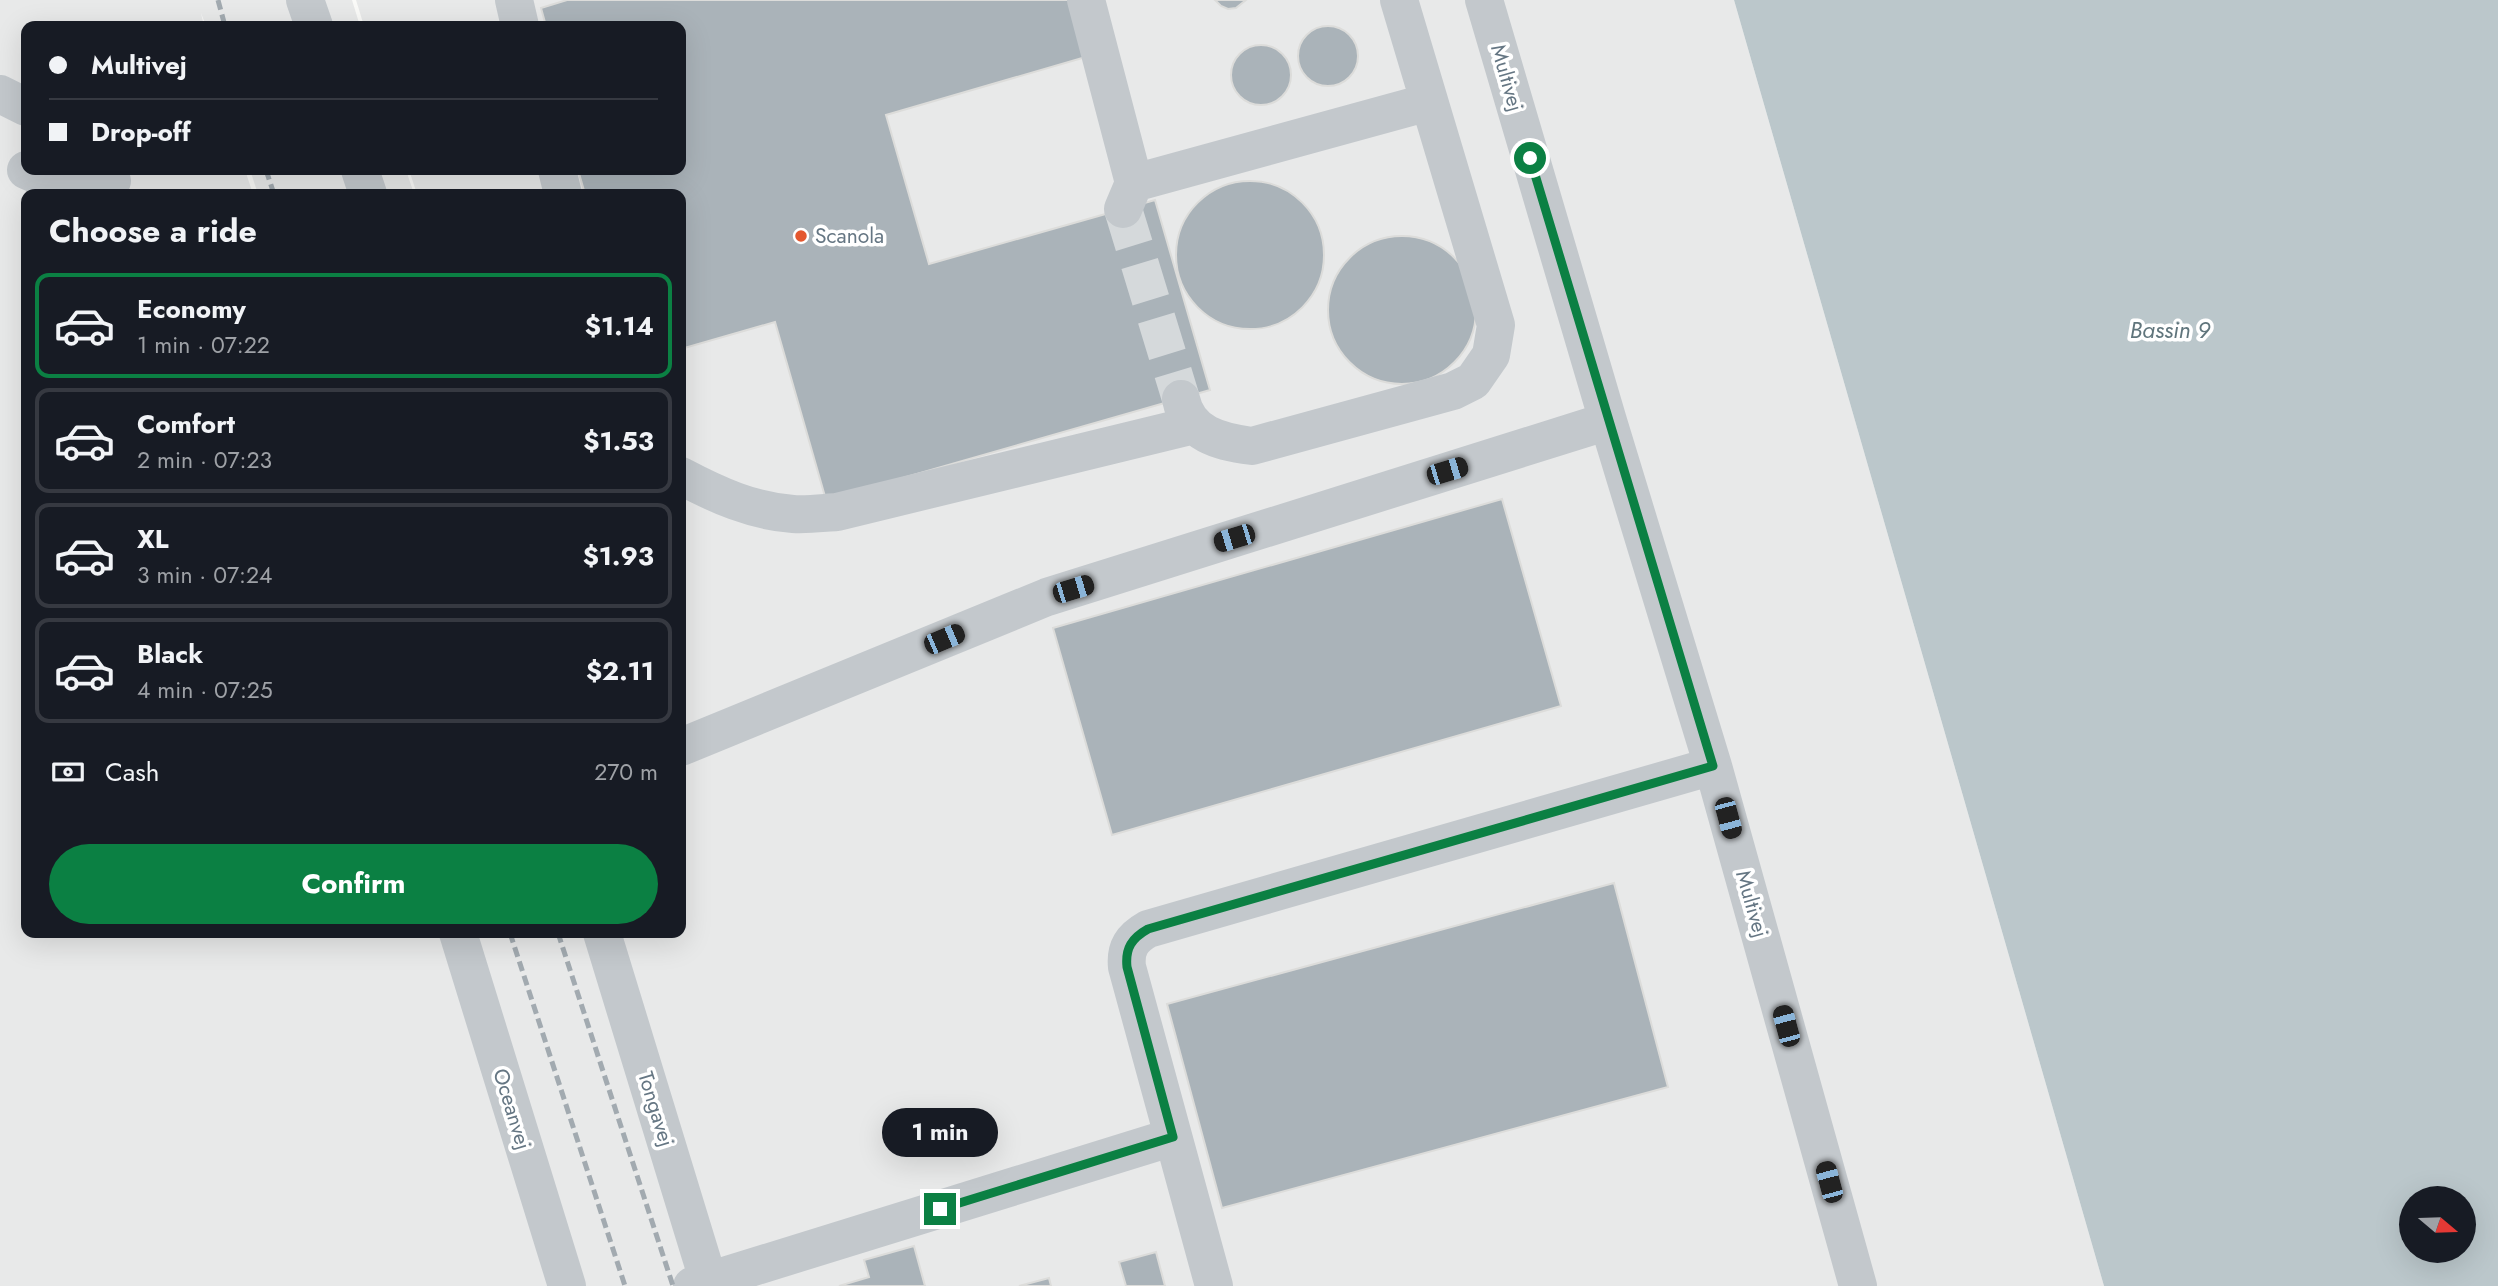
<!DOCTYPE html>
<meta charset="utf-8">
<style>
:root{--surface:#171b24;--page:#20242c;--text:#f1f3f6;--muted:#9ea1a6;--line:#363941;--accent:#0b8043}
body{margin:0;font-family:Jost,sans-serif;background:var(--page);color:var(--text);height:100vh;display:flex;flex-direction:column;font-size:26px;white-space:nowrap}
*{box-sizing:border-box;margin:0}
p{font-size:23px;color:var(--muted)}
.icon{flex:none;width:38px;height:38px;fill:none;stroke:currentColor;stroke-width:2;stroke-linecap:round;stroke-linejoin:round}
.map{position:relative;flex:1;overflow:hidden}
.side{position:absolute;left:21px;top:189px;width:665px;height:749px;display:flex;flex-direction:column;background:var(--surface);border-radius:14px;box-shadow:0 7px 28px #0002}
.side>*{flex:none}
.hud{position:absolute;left:21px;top:21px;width:665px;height:154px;border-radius:14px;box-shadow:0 7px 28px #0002;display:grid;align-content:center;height:154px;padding:0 28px;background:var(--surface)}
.needle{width:46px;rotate:109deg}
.buttons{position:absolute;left:2399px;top:1186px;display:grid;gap:14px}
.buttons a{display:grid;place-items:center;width:77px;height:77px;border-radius:50%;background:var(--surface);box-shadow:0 7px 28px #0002;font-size:35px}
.end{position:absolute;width:32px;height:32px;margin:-16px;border:9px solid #0b8043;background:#fff;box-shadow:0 0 0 4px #fff}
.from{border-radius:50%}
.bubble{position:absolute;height:49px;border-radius:24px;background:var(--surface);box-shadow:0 7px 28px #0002;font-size:23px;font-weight:700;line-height:49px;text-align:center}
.car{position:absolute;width:21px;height:42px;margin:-21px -10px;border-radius:9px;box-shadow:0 0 5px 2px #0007;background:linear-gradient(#222 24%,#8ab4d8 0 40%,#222 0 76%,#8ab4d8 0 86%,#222 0)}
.hud b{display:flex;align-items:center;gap:24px;height:66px;font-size:26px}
.hud b+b{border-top:2px solid var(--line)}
.hud i{width:18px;height:18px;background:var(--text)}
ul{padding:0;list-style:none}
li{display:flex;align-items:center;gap:21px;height:105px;margin:0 14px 10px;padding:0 14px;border:4px solid var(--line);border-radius:14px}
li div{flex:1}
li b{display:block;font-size:26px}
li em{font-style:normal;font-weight:700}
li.on{border-color:var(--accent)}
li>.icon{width:63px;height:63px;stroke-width:1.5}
h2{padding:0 28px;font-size:32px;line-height:84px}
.pay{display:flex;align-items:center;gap:18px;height:77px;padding:0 28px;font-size:26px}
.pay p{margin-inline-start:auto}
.action{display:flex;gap:14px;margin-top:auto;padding:14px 28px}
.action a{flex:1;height:80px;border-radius:42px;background:var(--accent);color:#fff;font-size:28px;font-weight:700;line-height:80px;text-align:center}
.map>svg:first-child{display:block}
.built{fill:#e8e9e9}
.water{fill:#bbc7cb;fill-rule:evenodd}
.building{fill:#aab3b9;stroke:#dcdcda;stroke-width:2}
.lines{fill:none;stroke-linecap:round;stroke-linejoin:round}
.minor-tunnel{stroke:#d5d9db;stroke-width:38;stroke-dasharray:38 19;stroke-linecap:butt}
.minor{stroke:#c3c8cc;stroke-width:38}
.rail{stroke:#a2aab0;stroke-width:5;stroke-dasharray:10 5;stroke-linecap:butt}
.route{stroke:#0b8043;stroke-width:9}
.poi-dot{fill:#e4572e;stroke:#fff;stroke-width:2.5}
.labels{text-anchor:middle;stroke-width:7;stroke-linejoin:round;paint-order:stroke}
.street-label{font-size:21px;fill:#657683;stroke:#fff}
.poi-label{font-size:21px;fill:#657683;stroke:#fff;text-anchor:start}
.water-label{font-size:23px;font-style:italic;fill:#60757c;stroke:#fff}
</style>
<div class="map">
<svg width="2498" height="1286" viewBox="0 0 2498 1286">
<rect width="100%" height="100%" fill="#fafaf8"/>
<path class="built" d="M0,0H352L360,26H206L201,13L204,26H26V170H245L253,194H26V933H681V194H417L409,170H681V26H364L356,0H1734L2104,1286H0Z
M250,170H406L414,194H258Z"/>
<path class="water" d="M1734,0H2498V1286H2104ZM2412,1199H2464V1251H2412Z"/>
<path class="building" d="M567,0H1081L1096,54L886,115L929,264L1155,200L1210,390L826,500L775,322L681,349V194H585L578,170H681V26H546L541,8Z
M1215,0H1246L1236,8L1228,9L1221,6Z
M1298 56a30 30 0 1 1 60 0a30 30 0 1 1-60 0Z
M1231 75a30 30 0 1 1 60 0a30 30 0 1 1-60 0Z
M1176 255a74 74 0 1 1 148 0a74 74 0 1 1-148 0Z
M1328 310a74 74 0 1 1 148 0a74 74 0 1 1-148 0Z
M1502,499L1561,706L1112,835L1053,628Z
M1614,883L1668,1087L1222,1208L1167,1004Z
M914,1246L925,1286H839L869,1277L864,1260Z
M1156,1252L1165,1286H1126L1119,1262Z
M1049,1278L1051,1286H1019Z"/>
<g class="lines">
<path class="minor-tunnel" d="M1123,209L1181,399"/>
<path class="minor" d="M305,0L314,26
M514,0L520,26
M1086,0L1134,183L1123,209
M1484,0L1608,421L1713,766L1858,1286
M0,94L26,107
M26,170L58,184L112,181
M360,170L368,194
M557,170L563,194
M1134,183L1429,102
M1181,399C1188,434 1220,442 1252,446L1453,391L1473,381L1491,355L1496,325L1399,0
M681,476C717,495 752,511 793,514C807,515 822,513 837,512L1194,425
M681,747L1047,597L1608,421
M458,933L567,1286
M602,933L710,1286
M692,1286L1173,1137
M1214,1286L1127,967C1125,948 1132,938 1148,929L1713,766"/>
<path class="rail" d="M218,0L225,26
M266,170L274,194
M510,933L625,1286
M558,933L673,1286"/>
</g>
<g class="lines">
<path class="route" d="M940,1209L1173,1137L1127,967C1125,948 1132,938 1148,929L1713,766L1530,158"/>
</g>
<circle class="poi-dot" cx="801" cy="236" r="7"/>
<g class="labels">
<g class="street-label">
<text transform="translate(1507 78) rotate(74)" y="7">Multivej</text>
<text transform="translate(1752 904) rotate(74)" y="7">Multivej</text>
<text transform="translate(512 1109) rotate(73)" y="7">Oceanvej</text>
<text transform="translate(656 1109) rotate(73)" y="7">Tongavej</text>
</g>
<g class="poi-label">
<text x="815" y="243">Scanola</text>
</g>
<g class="water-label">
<text x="2170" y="338">Bassin 9</text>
</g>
</g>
</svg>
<div class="buttons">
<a><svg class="needle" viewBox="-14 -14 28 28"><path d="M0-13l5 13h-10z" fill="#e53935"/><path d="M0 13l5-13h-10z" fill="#9ea1a6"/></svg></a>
</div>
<i class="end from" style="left:1530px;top:158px"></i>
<i class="end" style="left:940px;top:1209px"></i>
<div class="bubble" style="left:882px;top:1108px;width:116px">1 min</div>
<i class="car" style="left:1447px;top:471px;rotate:73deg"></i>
<i class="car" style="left:1234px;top:538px;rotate:253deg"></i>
<i class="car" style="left:1073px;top:589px;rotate:73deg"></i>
<i class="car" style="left:944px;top:639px;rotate:67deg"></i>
<i class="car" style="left:1728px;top:818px;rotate:165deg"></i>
<i class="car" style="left:1786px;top:1026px;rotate:345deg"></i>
<i class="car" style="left:1829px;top:1182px;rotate:345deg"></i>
<div class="hud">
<b><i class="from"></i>Multivej</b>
<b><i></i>Drop-off</b>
</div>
<section class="side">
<h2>Choose a ride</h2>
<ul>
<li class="on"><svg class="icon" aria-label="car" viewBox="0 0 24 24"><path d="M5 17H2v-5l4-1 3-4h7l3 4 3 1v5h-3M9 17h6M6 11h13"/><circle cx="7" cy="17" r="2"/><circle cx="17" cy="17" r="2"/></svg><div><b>Economy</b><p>1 min · 07:22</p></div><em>$1.14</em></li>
<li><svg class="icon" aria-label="car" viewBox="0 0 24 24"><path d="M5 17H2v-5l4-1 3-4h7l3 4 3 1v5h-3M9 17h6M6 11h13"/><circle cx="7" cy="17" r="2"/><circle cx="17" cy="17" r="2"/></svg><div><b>Comfort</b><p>2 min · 07:23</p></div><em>$1.53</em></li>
<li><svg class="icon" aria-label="car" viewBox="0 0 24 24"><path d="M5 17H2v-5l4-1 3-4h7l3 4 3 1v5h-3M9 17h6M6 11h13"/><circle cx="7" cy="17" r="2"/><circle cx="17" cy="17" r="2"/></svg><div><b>XL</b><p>3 min · 07:24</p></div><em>$1.93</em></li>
<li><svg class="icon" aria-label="car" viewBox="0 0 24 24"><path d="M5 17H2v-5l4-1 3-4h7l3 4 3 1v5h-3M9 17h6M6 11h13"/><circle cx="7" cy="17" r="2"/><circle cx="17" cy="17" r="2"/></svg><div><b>Black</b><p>4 min · 07:25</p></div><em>$2.11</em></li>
</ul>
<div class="pay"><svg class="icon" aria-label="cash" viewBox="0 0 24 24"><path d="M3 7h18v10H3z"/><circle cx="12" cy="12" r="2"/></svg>Cash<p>270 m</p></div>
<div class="action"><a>Confirm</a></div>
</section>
</div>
